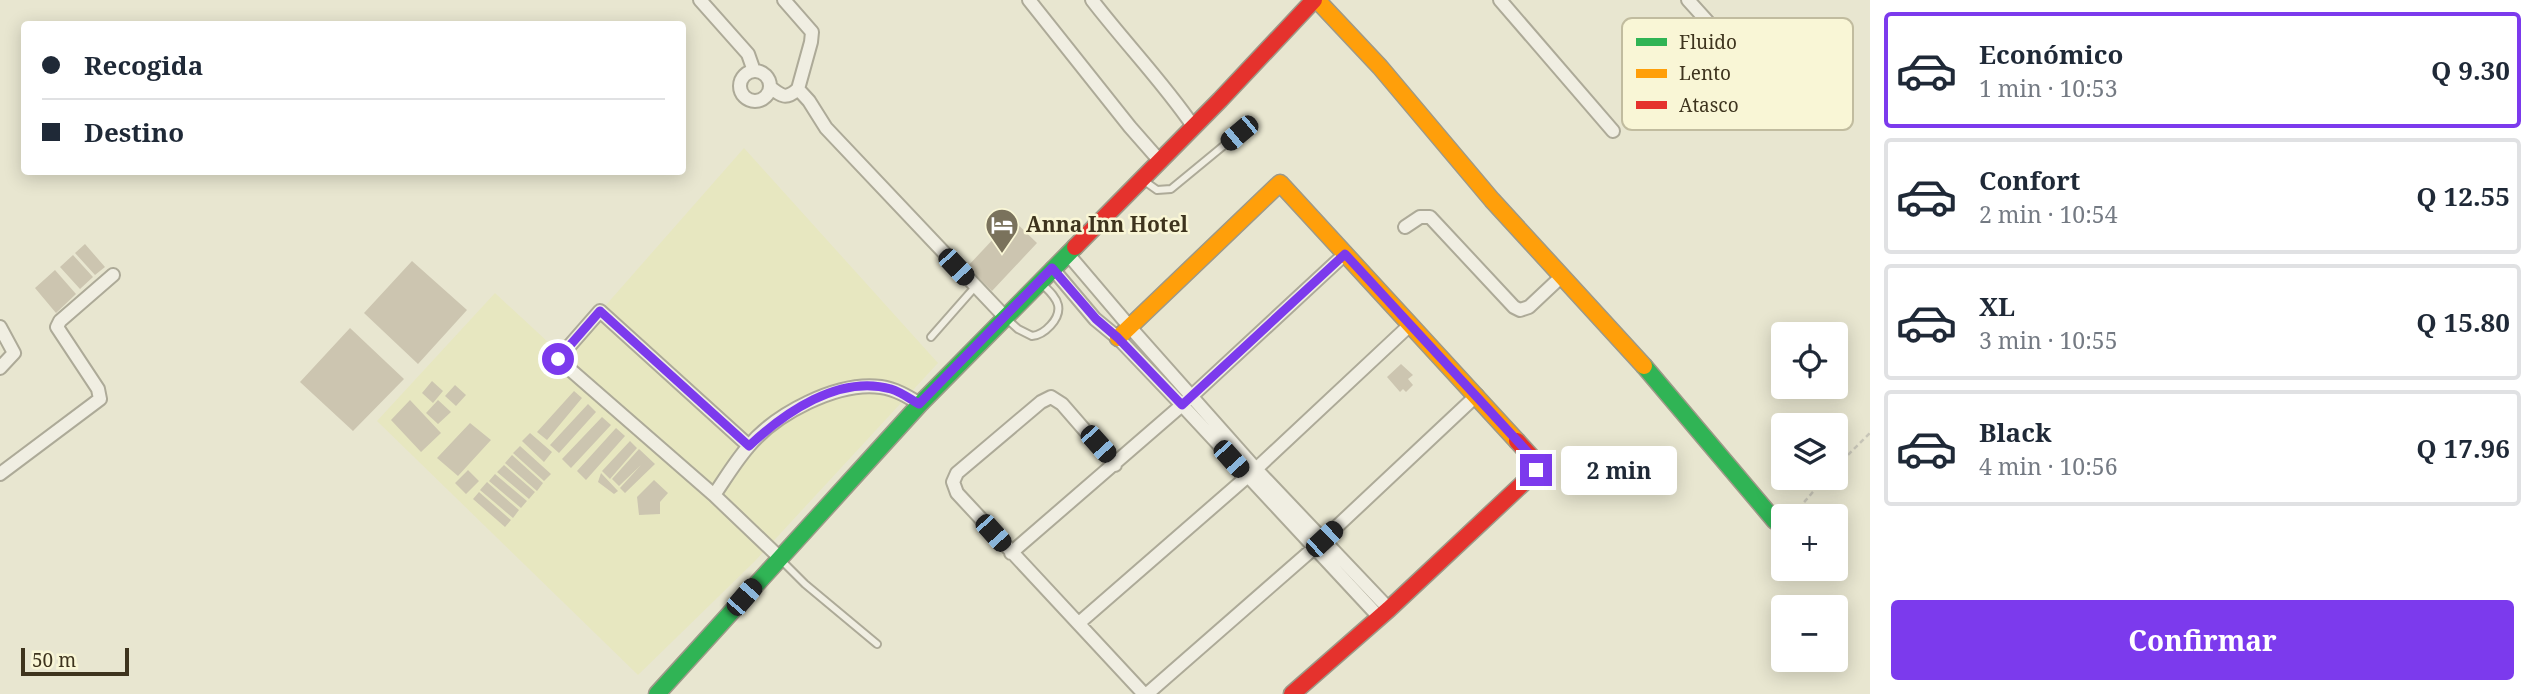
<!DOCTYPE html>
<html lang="es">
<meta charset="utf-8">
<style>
:root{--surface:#fff;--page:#f2f2f3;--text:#1f2937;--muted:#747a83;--line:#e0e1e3;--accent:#7c3aed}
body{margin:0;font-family:"Noto Serif",serif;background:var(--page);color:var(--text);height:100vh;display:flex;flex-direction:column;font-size:26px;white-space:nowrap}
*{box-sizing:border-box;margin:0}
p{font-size:23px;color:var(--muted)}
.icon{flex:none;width:38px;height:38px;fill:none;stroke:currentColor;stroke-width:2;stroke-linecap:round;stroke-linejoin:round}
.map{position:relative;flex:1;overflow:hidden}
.drawer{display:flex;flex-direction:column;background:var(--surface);width:665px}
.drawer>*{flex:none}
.guide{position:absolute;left:21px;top:21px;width:665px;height:154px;border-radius:7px;box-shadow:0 4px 18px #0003;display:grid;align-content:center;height:154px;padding:0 21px;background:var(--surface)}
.buttons{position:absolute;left:1771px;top:322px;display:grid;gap:14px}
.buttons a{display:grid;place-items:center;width:77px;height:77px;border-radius:7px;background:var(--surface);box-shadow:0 4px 18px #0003;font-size:35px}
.scale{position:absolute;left:21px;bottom:18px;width:108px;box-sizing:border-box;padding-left:7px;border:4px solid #3e341e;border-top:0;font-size:19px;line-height:24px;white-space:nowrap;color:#3e341e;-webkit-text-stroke:5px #f9f6d6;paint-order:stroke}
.end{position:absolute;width:32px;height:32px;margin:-16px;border:9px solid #7c3aed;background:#fff;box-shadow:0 0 0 4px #fff}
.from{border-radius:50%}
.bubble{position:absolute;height:49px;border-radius:7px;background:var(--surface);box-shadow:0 4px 18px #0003;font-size:23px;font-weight:700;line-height:49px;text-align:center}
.car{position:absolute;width:21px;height:42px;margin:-21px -10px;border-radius:9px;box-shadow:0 0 5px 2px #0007;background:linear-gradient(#222 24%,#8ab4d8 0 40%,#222 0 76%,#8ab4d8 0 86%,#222 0)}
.guide b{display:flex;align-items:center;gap:24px;height:66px;font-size:26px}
.guide b+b{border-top:2px solid var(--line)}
.guide i{width:18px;height:18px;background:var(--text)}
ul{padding:12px 0 0;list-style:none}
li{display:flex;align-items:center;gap:21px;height:116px;margin:0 14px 10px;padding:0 7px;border:4px solid var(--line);border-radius:7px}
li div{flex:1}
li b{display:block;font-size:26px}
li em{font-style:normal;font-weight:700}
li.on{border-color:var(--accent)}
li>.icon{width:63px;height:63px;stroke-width:1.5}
.action{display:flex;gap:14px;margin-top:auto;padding:14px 21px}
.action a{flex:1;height:80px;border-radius:7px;background:var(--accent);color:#fff;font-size:28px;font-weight:700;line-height:80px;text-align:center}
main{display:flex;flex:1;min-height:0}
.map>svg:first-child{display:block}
.farmland{fill:#e7e7c0}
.building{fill:#ccc5b0}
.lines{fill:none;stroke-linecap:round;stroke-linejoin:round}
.lane-casing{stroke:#adaa98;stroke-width:10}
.street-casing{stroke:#adaa98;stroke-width:16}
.fast-casing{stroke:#9d9988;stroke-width:19}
.slow-casing{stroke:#9d9988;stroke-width:19}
.jam-casing{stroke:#9d9988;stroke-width:19}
.path{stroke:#c8c6b8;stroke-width:2.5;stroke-dasharray:5 3.5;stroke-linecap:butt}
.lane{stroke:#f0eee2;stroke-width:6}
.street{stroke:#f0eee2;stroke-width:12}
.fast{stroke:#30b455;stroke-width:16}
.slow{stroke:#ff9f0a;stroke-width:16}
.jam{stroke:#e5322d;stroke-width:16}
.route{stroke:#7c3aed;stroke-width:9}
.labels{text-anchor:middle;stroke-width:5;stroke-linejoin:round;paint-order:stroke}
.poi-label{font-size:21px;font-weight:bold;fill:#3e341e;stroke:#f9f6d6;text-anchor:start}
.key{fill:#f9f6d6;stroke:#c1bc9f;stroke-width:2}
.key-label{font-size:19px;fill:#3e341e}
</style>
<main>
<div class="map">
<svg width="1870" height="694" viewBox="0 0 1870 694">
<rect width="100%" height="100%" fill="#e8e6d0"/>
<path class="farmland" d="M744,148L938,363L755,561L638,675L377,421L495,293L562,355Z"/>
<path class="building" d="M1012,219L1037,243L992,291L967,267Z
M85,244L105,267L95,275L75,253Z
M73,255L93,277L80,289L60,267Z
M412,261L467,310L418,364L364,313Z
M55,270L76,294L56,313L35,288Z
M350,328L404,379L353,431L300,382Z
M1401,364L1413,375L1408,379L1413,385L1406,392L1403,389L1400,392L1387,377Z
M432,381L443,391L433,403L422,393Z
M455,385L466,395L456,406L445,396Z
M574,391L582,398L547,440L537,432Z
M410,400L441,433L421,452L391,420Z
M438,400L451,412L438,424L426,413Z
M588,404L596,412L559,453L550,445Z
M602,417L611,425L571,468L562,459Z
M470,423L491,440L458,476L437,458Z
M616,428L625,436L586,480L577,471Z
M530,433L552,452L544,462L522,441Z
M630,441L637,448L610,479L602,471Z
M520,446L551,474L544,481L513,453Z
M639,449L655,464L625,493L620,488L641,465L619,486L612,479Z
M512,455L543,483L537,491L505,463Z
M504,465L535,492L529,499L497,472Z
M468,470L479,481L466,494L455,483Z
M601,473L618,491L614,494L598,482Z
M495,474L527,501L521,508L489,481Z
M654,480L668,493L660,502V514L639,515L637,497Z
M487,482L519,510L513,518L480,490Z
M479,492L511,520L505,527L473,499Z"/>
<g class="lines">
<defs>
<path id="lane" d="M1143,180L1157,190L1171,189L1239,133
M1007,319L1018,329L1032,336C1044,335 1061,319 1058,305C1056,296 1047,289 1041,283
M931,337L975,287
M780,559L805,584L877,644"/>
<path id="street" d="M700,0L748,54L754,71
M1029,0L1130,127L1159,160
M1092,0C1125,43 1163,82 1193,126
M1500,0L1613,131
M1688,0L1736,53
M740 86a15 15 0 1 1 30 0a15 15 0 1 1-30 0Z
M770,87C781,96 786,100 798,89L811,42L812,32L784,0
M798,89L809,101L826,128L1004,316
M1405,227L1420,217H1430L1514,307L1520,310L1529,307L1562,276
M1067,253L1129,326L1256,469L1389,609
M1052,268L1095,319L1118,338L1182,405L1379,617
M0,327L14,353L0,368
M749,446L600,311L558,359L714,495L779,557
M1115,465L1062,404L1051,397L1041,402L957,473L953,482L957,493L1144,694
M0,474L100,399L98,389L57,327L60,321L113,275
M714,495C725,479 735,462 748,447C775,414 837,381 881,387C895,389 907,396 920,404
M1011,553L1182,405L1345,254
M1079,623L1256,469L1411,324
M1147,694L1314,548L1477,395"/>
<path id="fast" d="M1644,366L1775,521L1782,523
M657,694L920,404L1075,247"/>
<path id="slow" d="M1317,0L1380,67L1492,200L1644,366
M1118,338L1280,183L1517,441"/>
<path id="jam" d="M1075,247L1220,100L1314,0
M1292,694L1389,609L1534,473L1537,463L1517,441"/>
</defs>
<use href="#lane" class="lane-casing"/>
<use href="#street" class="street-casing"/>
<use href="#fast" class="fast-casing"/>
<use href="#slow" class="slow-casing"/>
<use href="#jam" class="jam-casing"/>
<path class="path" d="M1836,467L1870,433
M1793,515L1825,478"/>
<use href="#lane" class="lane"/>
<use href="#street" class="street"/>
<use href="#fast" class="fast"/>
<use href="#slow" class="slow"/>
<use href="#jam" class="jam"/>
</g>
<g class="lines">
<path class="route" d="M558,359L600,311L749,446C784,413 839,374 891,389C901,392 910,399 919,404L1052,268L1096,319L1118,338L1182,405L1345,254L1535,460L1538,466L1536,470"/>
</g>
<defs>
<symbol id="hotel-pin" viewBox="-11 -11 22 30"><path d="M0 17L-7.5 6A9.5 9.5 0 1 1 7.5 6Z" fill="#7a725c" stroke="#f9f6d6"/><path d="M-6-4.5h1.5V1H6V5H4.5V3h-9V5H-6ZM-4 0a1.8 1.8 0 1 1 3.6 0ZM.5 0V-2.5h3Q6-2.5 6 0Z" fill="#fff"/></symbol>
</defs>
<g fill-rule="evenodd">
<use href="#hotel-pin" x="983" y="206" width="38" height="52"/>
</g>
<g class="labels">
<g class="poi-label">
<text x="1026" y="232">Anna Inn Hotel</text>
</g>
</g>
<rect x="1622" y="18" width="231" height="112" rx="10" class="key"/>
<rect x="1636" y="38" width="31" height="8" fill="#30b455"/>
<rect x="1636" y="69" width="31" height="9" fill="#ff9f0a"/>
<rect x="1636" y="101" width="31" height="8" fill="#e5322d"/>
<g class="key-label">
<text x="1679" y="49">Fluido</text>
<text x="1679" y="80">Lento</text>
<text x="1679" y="112">Atasco</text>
</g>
</svg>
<div class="buttons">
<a><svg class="icon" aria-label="locate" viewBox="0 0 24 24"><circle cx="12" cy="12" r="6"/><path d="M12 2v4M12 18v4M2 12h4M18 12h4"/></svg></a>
<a><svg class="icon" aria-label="layers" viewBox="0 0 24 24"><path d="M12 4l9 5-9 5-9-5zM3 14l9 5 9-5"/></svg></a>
<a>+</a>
<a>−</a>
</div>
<div class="scale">50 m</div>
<i class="end from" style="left:558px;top:359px"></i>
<i class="end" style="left:1536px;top:470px"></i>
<div class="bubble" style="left:1561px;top:446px;width:116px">2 min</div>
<i class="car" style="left:1239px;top:133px;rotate:230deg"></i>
<i class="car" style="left:956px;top:267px;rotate:137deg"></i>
<i class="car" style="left:1098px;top:444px;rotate:138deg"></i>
<i class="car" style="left:1231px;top:459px;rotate:138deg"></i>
<i class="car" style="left:993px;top:533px;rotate:138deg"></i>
<i class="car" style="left:1324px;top:539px;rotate:47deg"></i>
<i class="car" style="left:744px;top:597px;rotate:41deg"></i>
<div class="guide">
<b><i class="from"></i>Recogida</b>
<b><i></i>Destino</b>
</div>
</div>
<section class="drawer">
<ul>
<li class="on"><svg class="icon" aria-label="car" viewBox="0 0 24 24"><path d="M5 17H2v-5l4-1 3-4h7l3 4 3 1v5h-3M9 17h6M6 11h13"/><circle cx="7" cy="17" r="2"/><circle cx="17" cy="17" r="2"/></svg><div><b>Económico</b><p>1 min · 10:53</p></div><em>Q 9.30</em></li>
<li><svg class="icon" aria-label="car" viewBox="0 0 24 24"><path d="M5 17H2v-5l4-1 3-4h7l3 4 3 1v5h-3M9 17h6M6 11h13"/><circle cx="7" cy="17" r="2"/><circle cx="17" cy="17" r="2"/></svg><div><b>Confort</b><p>2 min · 10:54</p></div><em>Q 12.55</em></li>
<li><svg class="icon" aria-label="car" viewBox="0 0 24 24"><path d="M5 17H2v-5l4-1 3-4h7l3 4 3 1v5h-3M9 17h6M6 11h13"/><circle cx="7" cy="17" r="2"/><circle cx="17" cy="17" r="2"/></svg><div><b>XL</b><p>3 min · 10:55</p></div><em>Q 15.80</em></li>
<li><svg class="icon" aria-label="car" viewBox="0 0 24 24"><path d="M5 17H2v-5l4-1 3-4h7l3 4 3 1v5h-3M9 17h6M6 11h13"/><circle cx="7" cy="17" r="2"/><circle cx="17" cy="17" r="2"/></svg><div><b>Black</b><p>4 min · 10:56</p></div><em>Q 17.96</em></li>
</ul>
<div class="action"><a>Confirmar</a></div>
</section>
</main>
